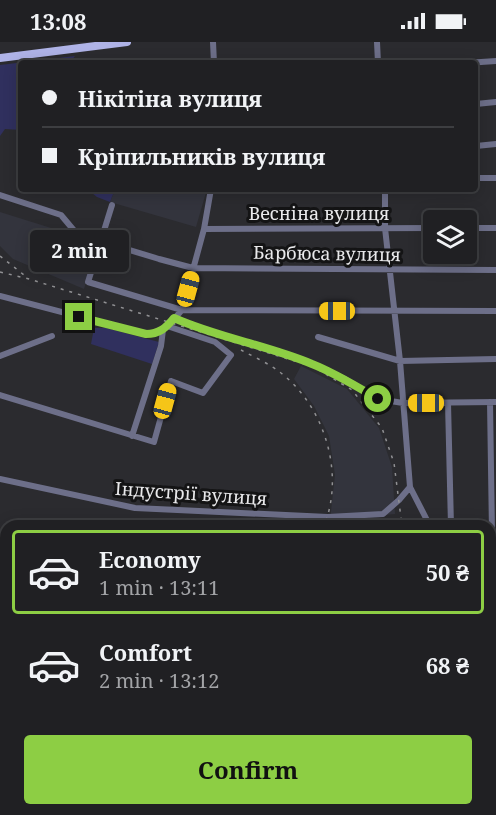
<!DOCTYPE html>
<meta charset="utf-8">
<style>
:root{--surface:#202023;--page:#28282b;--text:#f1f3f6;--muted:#a2a3a6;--line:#3d3e41;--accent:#8dce44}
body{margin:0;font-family:"Noto Serif",serif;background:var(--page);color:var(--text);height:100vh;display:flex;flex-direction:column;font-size:22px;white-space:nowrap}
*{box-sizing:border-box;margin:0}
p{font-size:20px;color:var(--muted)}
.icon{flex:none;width:33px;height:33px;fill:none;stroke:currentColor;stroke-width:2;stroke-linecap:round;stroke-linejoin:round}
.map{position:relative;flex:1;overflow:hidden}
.side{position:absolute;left:0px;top:478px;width:496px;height:296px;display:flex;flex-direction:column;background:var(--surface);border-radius:18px 18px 0 0;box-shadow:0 3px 15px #0003,0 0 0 2px var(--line)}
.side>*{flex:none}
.top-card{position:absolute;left:18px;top:18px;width:460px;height:132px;border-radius:6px;box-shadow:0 3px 15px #0003,0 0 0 2px var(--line);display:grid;align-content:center;height:132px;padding:0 24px;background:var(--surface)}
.fabs{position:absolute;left:423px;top:168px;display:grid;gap:12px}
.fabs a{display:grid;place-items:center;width:54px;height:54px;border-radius:6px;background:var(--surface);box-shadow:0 3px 15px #0003,0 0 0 2px var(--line);font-size:30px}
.end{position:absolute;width:27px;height:27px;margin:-14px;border:8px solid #8dce44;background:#111;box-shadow:0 0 0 3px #111}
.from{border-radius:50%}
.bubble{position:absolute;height:42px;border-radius:6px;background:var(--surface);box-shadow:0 3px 15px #0003,0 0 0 2px var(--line);font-size:20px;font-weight:700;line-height:42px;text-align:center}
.car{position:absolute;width:18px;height:36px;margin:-18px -9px;border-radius:8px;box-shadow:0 0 4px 2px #0007;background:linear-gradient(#f5c518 24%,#345 0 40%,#f5c518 0 76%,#345 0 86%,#f5c518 0)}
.top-card b{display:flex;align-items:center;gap:21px;height:57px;font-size:22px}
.top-card b+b{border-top:2px solid var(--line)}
.top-card i{width:15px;height:15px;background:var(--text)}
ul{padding:10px 0 0;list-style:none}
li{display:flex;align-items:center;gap:18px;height:84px;margin:0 12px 9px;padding:0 12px;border:3px solid transparent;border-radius:6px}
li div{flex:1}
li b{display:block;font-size:22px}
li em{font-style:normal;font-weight:700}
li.selected{border-color:var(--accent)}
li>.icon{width:54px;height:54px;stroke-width:1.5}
.button{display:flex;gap:12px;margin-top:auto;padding:12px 24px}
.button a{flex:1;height:69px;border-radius:6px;background:var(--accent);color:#111;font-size:24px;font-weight:700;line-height:69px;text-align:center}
.status{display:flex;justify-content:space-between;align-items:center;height:42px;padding:0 30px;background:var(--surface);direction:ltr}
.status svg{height:16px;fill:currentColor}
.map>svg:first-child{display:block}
.built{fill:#33343d}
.green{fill:#30305e}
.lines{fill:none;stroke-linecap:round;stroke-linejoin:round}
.minor{stroke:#6d6f89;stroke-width:6}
.major{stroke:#afb3e7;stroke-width:8}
.rail{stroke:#919194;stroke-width:1.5;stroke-dasharray:3 6;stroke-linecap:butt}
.route{stroke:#8dce44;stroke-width:8}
.labels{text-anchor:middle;stroke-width:6;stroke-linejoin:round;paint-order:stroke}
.street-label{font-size:18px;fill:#e9e9eb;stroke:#141415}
</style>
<div class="status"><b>13:08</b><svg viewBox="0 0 49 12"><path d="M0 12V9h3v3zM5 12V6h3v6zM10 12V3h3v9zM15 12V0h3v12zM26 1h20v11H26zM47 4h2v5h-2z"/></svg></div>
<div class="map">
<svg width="496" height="773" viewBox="0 0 496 773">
<rect width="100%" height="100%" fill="#2b2b2f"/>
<path class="built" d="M115,147H207L196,185L110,160Z
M0,170L99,201L84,247L13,217L0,204Z
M301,324L347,347L379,386L392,425L395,472L330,478L335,433L329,394L314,364L294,337Z
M490,494H496V773H449L448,768H490Z"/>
<path class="green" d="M75,14L69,21H21V88L5,87L0,94V23Z
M87,147H115L110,160L97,155Z
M94,286H106L159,300L152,322L91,302Z"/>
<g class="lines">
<path class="minor" d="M213,0L214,21
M377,0L378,21
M466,21L496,19
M476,62L496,60
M476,104L496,102
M476,136H496
M385,147V186L400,319L410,445L430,484
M0,153L61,173L77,192L159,217L193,226L496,228
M112,163L88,240L182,268L204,187L211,147
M466,186H496
M204,187L434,186
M0,254L146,292C163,292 171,280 182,268L496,269
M174,276L195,285L311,321L345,337L378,357L403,361L496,360
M318,295L400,319L496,317
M0,314L52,294
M0,353L154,400L171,339L203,351L231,313L215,300L167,284
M490,360L492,491
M448,361L451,484
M132,394L161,304L163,288
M0,437L135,466L328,475L383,472L399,458L410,445
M360,484L400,480L406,484
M0,567L6,568
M0,620L6,613
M0,634H6
M2,730L6,742
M6,753V759
M490,759L496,758
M8,768V773
M376,768L377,773
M442,768L443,773
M124,773L127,768
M414,773V768"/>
<path class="major" d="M0,16L127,0"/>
<path class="rail" d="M0,214L24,233
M0,230L29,237L314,325L352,348L382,386L394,421L402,484
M241,308C254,315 270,322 281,331C325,365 345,432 324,484
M439,768L440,773"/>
</g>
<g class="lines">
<path class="route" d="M79,275L146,292C159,292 166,286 174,276C219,296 267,303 312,322C335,331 356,344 378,357"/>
</g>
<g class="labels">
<g class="street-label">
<text x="319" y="178">Весніна вулиця</text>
<text transform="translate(327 212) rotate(1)" y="6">Барбюса вулиця</text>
<text transform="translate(191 452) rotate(4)" y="6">Індустрії вулиця</text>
</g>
</g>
</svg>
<div class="fabs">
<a><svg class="icon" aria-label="layers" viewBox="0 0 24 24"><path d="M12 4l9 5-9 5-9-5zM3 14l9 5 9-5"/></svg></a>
</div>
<i class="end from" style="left:378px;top:357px"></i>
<i class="end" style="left:79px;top:275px"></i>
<div class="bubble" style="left:30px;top:188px;width:99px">2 min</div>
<i class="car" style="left:188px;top:247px;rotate:15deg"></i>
<i class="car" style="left:337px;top:269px;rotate:270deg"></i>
<i class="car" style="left:165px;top:359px;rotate:15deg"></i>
<i class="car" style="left:426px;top:361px;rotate:270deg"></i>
<div class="top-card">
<b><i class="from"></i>Нікітіна вулиця</b>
<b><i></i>Кріпильників вулиця</b>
</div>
<section class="side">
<ul>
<li class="selected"><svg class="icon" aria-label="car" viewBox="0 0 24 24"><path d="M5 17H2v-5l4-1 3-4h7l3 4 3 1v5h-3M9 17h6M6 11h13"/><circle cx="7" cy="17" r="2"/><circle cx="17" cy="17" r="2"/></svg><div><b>Economy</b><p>1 min · 13:11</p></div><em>50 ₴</em></li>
<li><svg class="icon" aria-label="car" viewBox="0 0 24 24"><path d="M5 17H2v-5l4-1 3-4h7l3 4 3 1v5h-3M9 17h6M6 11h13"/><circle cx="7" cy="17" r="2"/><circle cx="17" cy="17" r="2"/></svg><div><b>Comfort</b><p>2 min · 13:12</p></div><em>68 ₴</em></li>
</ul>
<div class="button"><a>Confirm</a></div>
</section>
</div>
